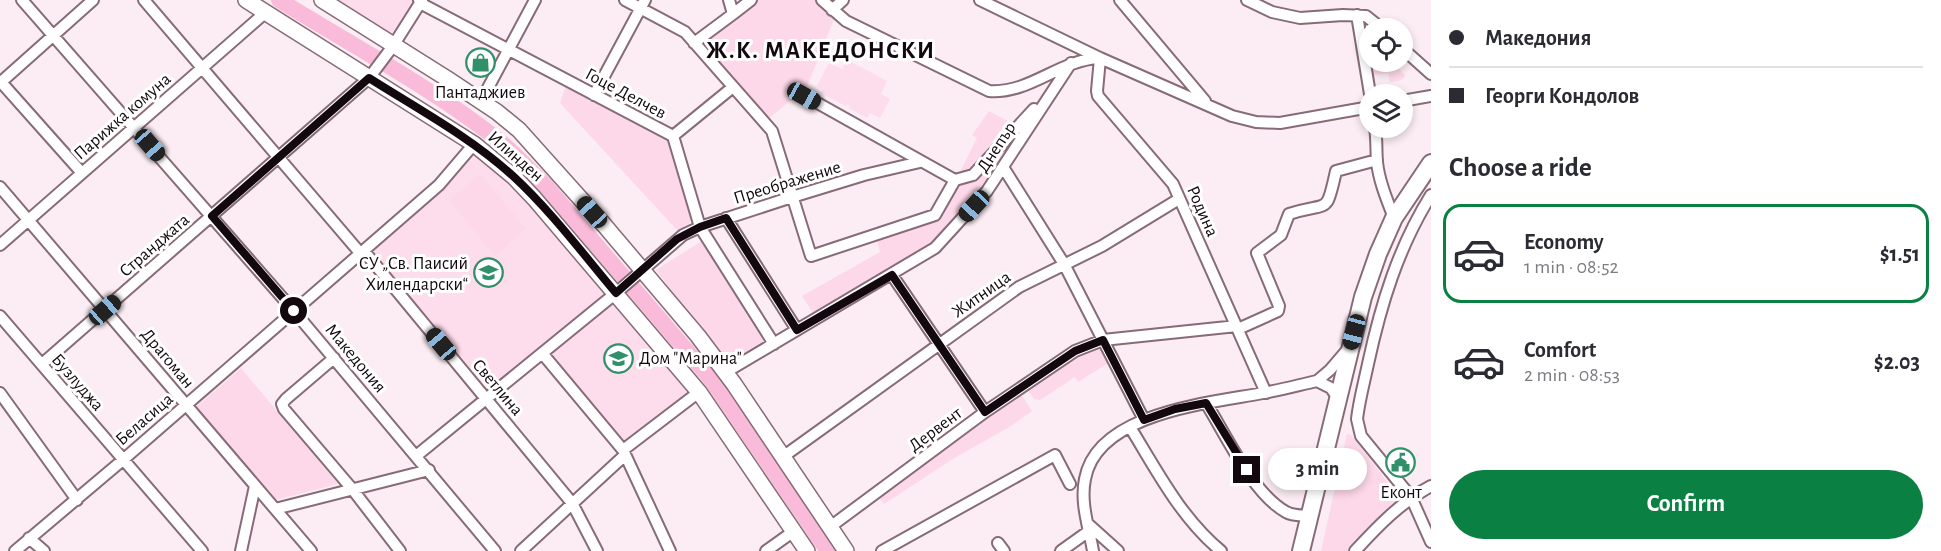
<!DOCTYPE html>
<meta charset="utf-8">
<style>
:root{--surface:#fff;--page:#f7f7f7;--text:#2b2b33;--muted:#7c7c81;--line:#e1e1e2;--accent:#0b8043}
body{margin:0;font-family:"Alegreya Sans",sans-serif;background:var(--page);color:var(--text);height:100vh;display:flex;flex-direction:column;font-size:22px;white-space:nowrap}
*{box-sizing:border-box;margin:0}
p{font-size:20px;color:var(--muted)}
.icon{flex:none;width:33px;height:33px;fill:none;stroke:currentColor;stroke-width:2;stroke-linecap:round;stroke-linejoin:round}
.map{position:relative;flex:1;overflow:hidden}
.drawer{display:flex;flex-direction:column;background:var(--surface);width:510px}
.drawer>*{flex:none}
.hud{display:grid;align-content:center;height:132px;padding:0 18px;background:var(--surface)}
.fabs{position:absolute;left:1359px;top:18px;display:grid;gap:12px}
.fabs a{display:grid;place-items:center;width:54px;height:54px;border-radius:50%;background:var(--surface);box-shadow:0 3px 9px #0003;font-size:30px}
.end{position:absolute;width:27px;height:27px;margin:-14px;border:8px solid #12080d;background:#fff;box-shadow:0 0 0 3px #fff}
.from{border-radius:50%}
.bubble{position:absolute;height:42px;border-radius:21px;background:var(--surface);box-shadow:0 3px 9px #0003;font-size:20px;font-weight:700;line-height:42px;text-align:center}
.car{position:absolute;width:18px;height:36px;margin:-18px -9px;border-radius:8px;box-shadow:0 0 4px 2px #0007;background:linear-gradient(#222 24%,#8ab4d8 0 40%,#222 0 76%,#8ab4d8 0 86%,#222 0)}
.hud b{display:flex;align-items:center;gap:21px;height:57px;font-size:22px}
.hud b+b{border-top:2px solid var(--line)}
.hud i{width:15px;height:15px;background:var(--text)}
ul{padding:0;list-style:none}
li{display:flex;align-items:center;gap:18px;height:99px;margin:0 12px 9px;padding:0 6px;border:3px solid transparent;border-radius:18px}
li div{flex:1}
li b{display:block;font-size:22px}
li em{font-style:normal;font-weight:700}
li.active{border-color:var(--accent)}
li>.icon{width:54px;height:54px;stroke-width:1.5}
h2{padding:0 18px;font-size:27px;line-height:72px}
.button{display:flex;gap:12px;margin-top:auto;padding:12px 18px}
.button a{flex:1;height:69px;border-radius:36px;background:var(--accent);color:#fff;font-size:24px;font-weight:700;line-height:69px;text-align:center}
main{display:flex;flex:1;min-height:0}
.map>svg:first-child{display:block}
.built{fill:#fddceb}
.green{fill:#fcd8e9}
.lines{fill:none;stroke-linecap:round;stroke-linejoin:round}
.river{stroke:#f9bbd9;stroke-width:16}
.street-casing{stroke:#876b78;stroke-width:14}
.secondary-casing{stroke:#876b78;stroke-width:18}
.primary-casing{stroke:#876b78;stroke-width:20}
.street{stroke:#fff;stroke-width:10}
.secondary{stroke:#fff;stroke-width:15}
.primary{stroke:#fff;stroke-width:16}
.route{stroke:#12080d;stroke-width:8}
.labels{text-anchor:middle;stroke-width:6;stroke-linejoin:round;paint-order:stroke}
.poi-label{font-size:18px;fill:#12080d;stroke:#fff}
.street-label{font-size:18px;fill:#12080d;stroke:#fff}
.district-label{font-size:24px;font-weight:bold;letter-spacing:1.5px;fill:#12080d;stroke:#fff}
</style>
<main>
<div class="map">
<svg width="1431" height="551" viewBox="0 0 1431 551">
<rect width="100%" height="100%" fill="#fbedf3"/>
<path class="built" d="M322,0H430L393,46Z
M847,60L887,81L881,94L890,99L880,118L870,113L867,118L849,108L850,106L847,104L846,106L821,93L822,89L817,86L829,63L842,69Z
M473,154L500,171L537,209L609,294L488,395L370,252L440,193Z
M616,299L694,392L624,447L548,355Z"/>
<path class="green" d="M751,0H819L835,17L804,94L800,92L766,121L697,42Z
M1372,62H1397L1394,64L1405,75C1404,81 1397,81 1390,82L1388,73L1374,75Z
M566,86L668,140L692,216L688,227L680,231L677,230L560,103Z
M989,111L1015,125L973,172L959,174L977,138L972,135Z
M1032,115L988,178L938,239L813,313L802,296L880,252L877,240L938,220L959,182Z
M480,174L526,229L495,256L449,200Z
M702,241L744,299L746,304L742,307L764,341L725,363L656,270Z
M1100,347L1108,363L1078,382L1075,377L1040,400L1034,399L1028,390L1079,356Z
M241,368L338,484L275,500L196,407Z
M1021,394L1032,411L1011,426L956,457L884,504L879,498Z
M1347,434L1351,435L1399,497L1350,551H1321Z"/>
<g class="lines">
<path class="river" d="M279,0C350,44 425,84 492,135C511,149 528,168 545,185L711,379L828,551"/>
<defs>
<path id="street" d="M22,0L294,311L495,551
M144,0L361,254
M419,0L420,3L673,136L700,227L774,344
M625,0L685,32L772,131L811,256L935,215L955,180
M822,0L846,21L989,91C1030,94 1059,60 1099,58
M980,0L1100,58L1232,116L1256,122L1280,123L1370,107
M1120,0L1205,101
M1247,0L1272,12L1300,18L1343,15L1366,16L1381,28
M832,10L843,0
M733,14L751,0
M1357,15L1370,94
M694,43L733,14L729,0
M1402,48L1431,74
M1100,58L1097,91L1098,96L1173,184L1266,393
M1,82L82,173
M0,83L93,0
M594,95L645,0
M805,96L955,180L973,175L1034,109
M481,101L535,0
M1402,101L1431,96
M1375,128C1377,139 1376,150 1377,162C1379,181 1387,200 1394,218
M673,136L733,87
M1003,167L1064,264L1144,420
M0,187L311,551
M1431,195C1398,248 1381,304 1368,364C1364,383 1359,401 1357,419L1361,436L1411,497L1431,542
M726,218L797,330
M0,245L266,12
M364,251L572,503L597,551
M892,275L985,412
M0,316L202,551
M1238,329L1278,311L1279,306L1257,253L1281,235L1289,214C1329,201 1326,217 1336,171L1377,160
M542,353L623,450L670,551
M334,358L286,399L282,404L284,409L353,490L400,551
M42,364L369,78L393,46L422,0
M726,372L935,248L987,191L1071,63
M1317,381L1330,370L1348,349
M0,393L77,500
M1206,403C1226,435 1253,494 1286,512C1293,516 1301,515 1309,516
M1130,427C1157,471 1181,518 1221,551
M623,450L699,392
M416,456L616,293L683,235L700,227L792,197L864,175L920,162
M784,456L1019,287L1102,246L1179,199
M275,509L429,470
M1088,524L1118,551
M830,527L985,412L1075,351L1103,340L1237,326
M29,538L44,551
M998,543L1004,551
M15,551L124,459L439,185L474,144
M241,551L255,486
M521,551L625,455
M766,551L794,531
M882,551L1055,455L1070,484
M1061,551L1089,531
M1093,551C1089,528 1080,503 1085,479C1097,412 1211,403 1263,393C1281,390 1299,385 1317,381L1331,388L1337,397
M1355,551C1378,526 1401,502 1431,486"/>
<path id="secondary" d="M246,0L474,144L514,177L534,198L699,392L807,551
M322,0L446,78L497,112L519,130L605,226L698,336L734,384L846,551"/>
<path id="primary" d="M1301,551L1363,297L1378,254L1394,218L1431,163"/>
</defs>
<use href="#street" class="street-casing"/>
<use href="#secondary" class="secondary-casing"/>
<use href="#primary" class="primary-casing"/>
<use href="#street" class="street"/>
<use href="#secondary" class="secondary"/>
<use href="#primary" class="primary"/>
</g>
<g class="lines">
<path class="route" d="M294,311L212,216L369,78C418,109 470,137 513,176C551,211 583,254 616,293L677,239L700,227L726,218L797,330L892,275L985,412L1075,351L1103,340L1144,420L1175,409L1206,403L1247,470"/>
</g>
<defs>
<symbol id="shop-ring" viewBox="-11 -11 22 22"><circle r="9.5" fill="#fff" stroke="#309069" stroke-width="1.5"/><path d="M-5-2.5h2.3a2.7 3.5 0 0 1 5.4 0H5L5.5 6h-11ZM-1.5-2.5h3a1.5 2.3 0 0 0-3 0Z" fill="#309069"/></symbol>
<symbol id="school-ring" viewBox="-11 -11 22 22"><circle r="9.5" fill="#fff" stroke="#309069" stroke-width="1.5"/><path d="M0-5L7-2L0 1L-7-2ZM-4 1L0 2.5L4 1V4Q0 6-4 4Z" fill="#309069"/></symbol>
<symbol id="civic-ring" viewBox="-11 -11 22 22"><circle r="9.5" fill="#fff" stroke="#309069" stroke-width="1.5"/><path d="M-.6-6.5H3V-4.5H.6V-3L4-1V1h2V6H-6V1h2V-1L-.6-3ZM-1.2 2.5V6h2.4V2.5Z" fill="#309069"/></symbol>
</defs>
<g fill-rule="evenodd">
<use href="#shop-ring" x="464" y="46" width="33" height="33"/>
<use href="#school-ring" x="472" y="256" width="33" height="33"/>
<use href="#school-ring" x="602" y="342" width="33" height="33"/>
<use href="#civic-ring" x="1384" y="446" width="33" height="33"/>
</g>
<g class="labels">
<g class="poi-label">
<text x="480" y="98">Пантаджиев</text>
<text x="468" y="269" text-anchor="end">СУ „Св. Паисий<tspan x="468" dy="21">Хилендарски“</tspan></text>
<text x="639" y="364" text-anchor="start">Дом "Марина"</text>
<text x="1401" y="498">Еконт</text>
</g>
<g class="street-label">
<text transform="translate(626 93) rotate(28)" y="6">Гоце Делчев</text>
<text transform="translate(122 116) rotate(-41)" y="6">Парижка комуна</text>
<text transform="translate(996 147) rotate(-57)" y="6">Днепър</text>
<text transform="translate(516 156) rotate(41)" y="6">Илинден</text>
<text transform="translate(787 182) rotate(-17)" y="6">Преображение</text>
<text transform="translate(1203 211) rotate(66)" y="6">Родина</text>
<text transform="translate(154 245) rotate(-41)" y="6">Странджата</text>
<text transform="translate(981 294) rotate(-35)" y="6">Житница</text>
<text transform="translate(168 358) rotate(50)" y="6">Драгоман</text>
<text transform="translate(356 358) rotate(50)" y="6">Македония</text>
<text transform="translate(78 382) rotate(49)" y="6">Бузлуджа</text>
<text transform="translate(498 387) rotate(50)" y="6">Светлина</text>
<text transform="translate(144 419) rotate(-41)" y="6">Беласица</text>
<text transform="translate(935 429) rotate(-37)" y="6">Дервент</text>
</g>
<g class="district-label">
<text x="821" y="58">Ж.К. МАКЕДОНСКИ</text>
</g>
</g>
</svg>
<div class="fabs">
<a><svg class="icon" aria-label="locate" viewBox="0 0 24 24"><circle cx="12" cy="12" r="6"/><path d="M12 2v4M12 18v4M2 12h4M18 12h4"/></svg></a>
<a><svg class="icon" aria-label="layers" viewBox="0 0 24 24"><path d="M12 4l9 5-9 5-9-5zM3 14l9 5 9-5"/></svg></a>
</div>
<i class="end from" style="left:294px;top:311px"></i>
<i class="end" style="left:1247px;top:470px"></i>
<div class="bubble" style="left:1268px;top:448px;width:99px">3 min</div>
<i class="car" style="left:804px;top:96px;rotate:119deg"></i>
<i class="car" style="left:150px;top:145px;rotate:139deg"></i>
<i class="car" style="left:974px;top:206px;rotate:223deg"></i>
<i class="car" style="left:592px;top:212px;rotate:318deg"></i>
<i class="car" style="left:105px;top:310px;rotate:49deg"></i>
<i class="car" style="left:1354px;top:332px;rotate:195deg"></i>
<i class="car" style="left:441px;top:344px;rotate:320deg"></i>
</div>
<section class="drawer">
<div class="hud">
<b><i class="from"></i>Македония</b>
<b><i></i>Георги Кондолов</b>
</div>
<h2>Choose a ride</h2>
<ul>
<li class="active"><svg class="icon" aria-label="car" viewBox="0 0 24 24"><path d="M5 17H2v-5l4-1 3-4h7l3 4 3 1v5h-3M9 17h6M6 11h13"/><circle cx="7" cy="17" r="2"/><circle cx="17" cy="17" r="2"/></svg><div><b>Economy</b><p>1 min · 08:52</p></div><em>$1.51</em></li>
<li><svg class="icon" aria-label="car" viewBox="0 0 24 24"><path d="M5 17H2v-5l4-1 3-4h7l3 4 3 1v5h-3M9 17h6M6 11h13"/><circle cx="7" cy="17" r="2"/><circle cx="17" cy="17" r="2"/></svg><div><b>Comfort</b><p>2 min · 08:53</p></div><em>$2.03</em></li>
</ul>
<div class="button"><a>Confirm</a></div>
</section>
</main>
